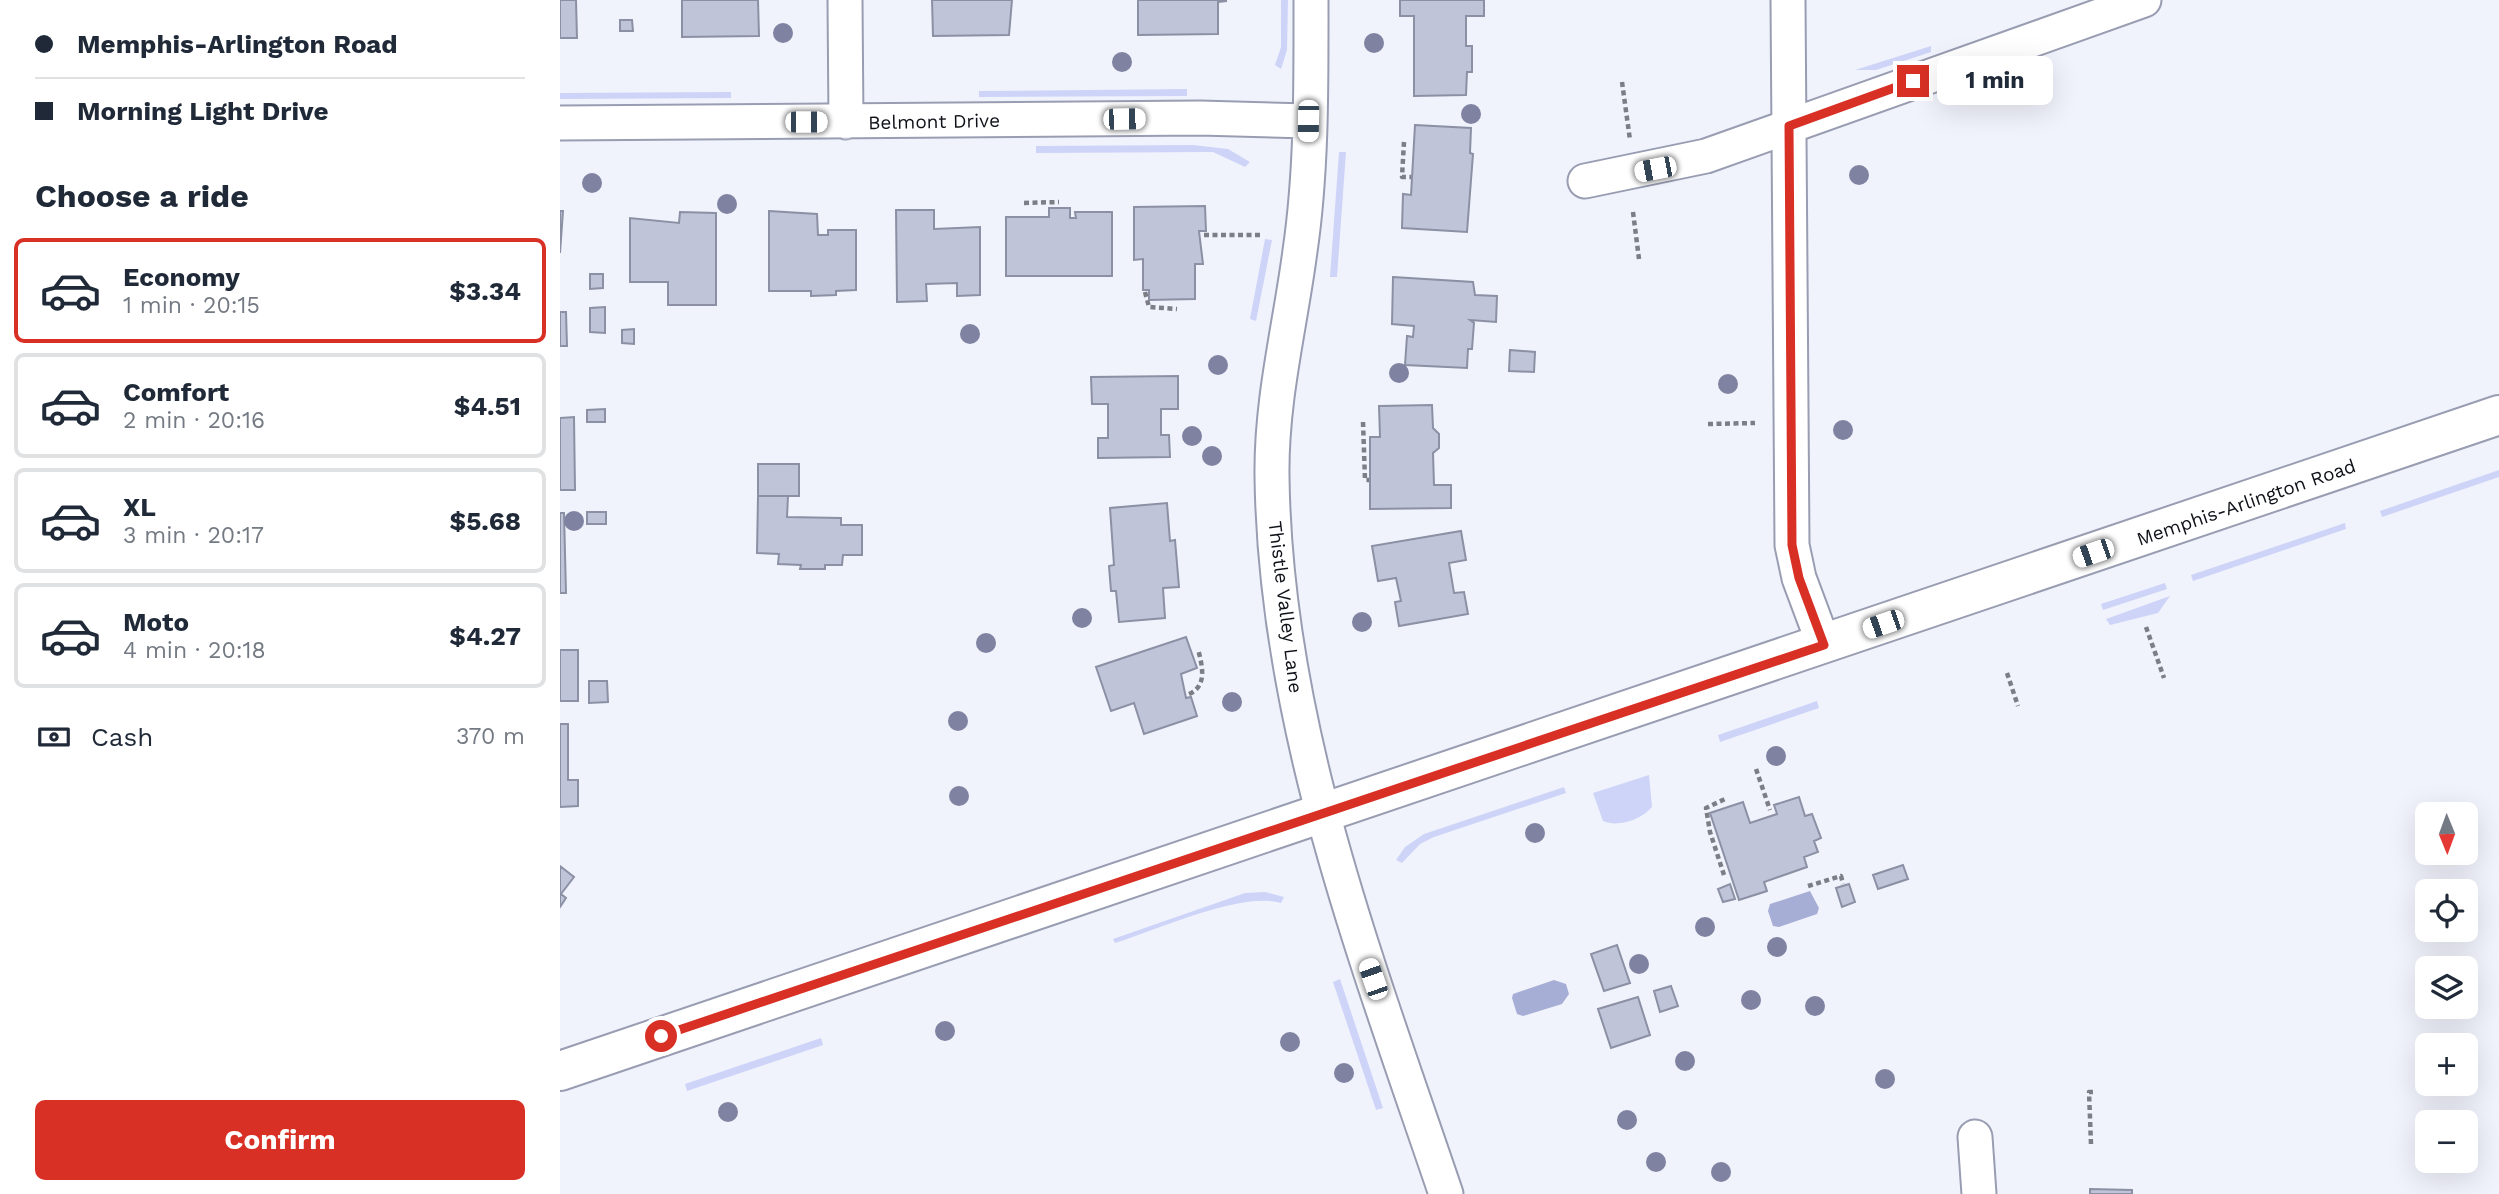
<!DOCTYPE html>
<meta charset="utf-8">
<style>
:root{--surface:#fff;--page:#f6f6f7;--text:#1f2937;--muted:#747a83;--line:#e0e1e3;--accent:#d93025}
body{margin:0;font-family:"Work Sans",sans-serif;background:var(--page);color:var(--text);height:100vh;display:flex;flex-direction:column;font-size:26px;white-space:nowrap}
*{box-sizing:border-box;margin:0}
p{font-size:23px;color:var(--muted)}
.icon{flex:none;width:38px;height:38px;fill:none;stroke:currentColor;stroke-width:2;stroke-linecap:round;stroke-linejoin:round}
.map{position:relative;flex:1;overflow:hidden}
.details{display:flex;flex-direction:column;background:var(--surface);width:560px}
.details>*{flex:none}
.top-card{display:grid;align-content:center;height:154px;padding:0 35px;background:var(--surface)}
.needle{width:46px;rotate:179deg}
.tools{position:absolute;left:1855px;top:802px;display:grid;gap:14px}
.tools a{display:grid;place-items:center;width:63px;height:63px;border-radius:10px;background:var(--surface);box-shadow:0 7px 28px #0002;font-size:35px}
.end{position:absolute;width:32px;height:32px;margin:-16px;border:9px solid #d93025;background:#fff;box-shadow:0 0 0 4px #fff}
.from{border-radius:50%}
.bubble{position:absolute;height:49px;border-radius:10px;background:var(--surface);box-shadow:0 7px 28px #0002;font-size:23px;font-weight:700;line-height:49px;text-align:center}
.car{position:absolute;width:21px;height:42px;margin:-21px -10px;border-radius:9px;box-shadow:0 0 5px 2px #0007;background:linear-gradient(#fff 24%,#345 0 40%,#fff 0 76%,#345 0 86%,#fff 0)}
.top-card b{display:flex;align-items:center;gap:24px;height:66px;font-size:26px}
.top-card b+b{border-top:2px solid var(--line)}
.top-card i{width:18px;height:18px;background:var(--text)}
ul{padding:0;list-style:none}
li{display:flex;align-items:center;gap:21px;height:105px;margin:0 14px 10px;padding:0 21px;border:4px solid var(--line);border-radius:10px}
li div{flex:1}
li b{display:block;font-size:26px}
li em{font-style:normal;font-weight:700}
li.active{border-color:var(--accent)}
li>.icon{width:63px;height:63px;stroke-width:1.5}
h2{padding:0 35px;font-size:32px;line-height:84px}
.pay{display:flex;align-items:center;gap:18px;height:77px;padding:0 35px;font-size:26px}
.pay p{margin-inline-start:auto}
.primary-button{display:flex;gap:14px;margin-top:auto;padding:14px 35px}
.primary-button a{flex:1;height:80px;border-radius:10px;background:var(--accent);color:#fff;font-size:28px;font-weight:700;line-height:80px;text-align:center}
main{display:flex;flex:1;min-height:0}
.map>svg:first-child{display:block}
.green{fill:#cdd4f8}
.water{fill:#a6aed6}
.building{fill:#bfc4d9;stroke:#8b90a4;stroke-width:2}
.lines{fill:none;stroke-linecap:round;stroke-linejoin:round}
.street-casing{stroke:#999db2;stroke-width:37}
.secondary-casing{stroke:#999db2;stroke-width:42}
.path{stroke:#7c7e86;stroke-width:4.5;stroke-dasharray:5 3.5;stroke-linecap:butt}
.street{stroke:#fff;stroke-width:33}
.secondary{stroke:#fff;stroke-width:38}
.tree{fill:#7f82a1}
.route{stroke:#d93025;stroke-width:9}
.labels{text-anchor:middle;stroke-width:5;stroke-linejoin:round;paint-order:stroke}
.street-label{font-size:19px;fill:#0f1118;stroke:#fff}
</style>
<main>
<section class="details">
<div class="top-card">
<b><i class="from"></i>Memphis-Arlington Road</b>
<b><i></i>Morning Light Drive</b>
</div>
<h2>Choose a ride</h2>
<ul>
<li class="active"><svg class="icon" aria-label="car" viewBox="0 0 24 24"><path d="M5 17H2v-5l4-1 3-4h7l3 4 3 1v5h-3M9 17h6M6 11h13"/><circle cx="7" cy="17" r="2"/><circle cx="17" cy="17" r="2"/></svg><div><b>Economy</b><p>1 min · 20:15</p></div><em>$3.34</em></li>
<li><svg class="icon" aria-label="car" viewBox="0 0 24 24"><path d="M5 17H2v-5l4-1 3-4h7l3 4 3 1v5h-3M9 17h6M6 11h13"/><circle cx="7" cy="17" r="2"/><circle cx="17" cy="17" r="2"/></svg><div><b>Comfort</b><p>2 min · 20:16</p></div><em>$4.51</em></li>
<li><svg class="icon" aria-label="car" viewBox="0 0 24 24"><path d="M5 17H2v-5l4-1 3-4h7l3 4 3 1v5h-3M9 17h6M6 11h13"/><circle cx="7" cy="17" r="2"/><circle cx="17" cy="17" r="2"/></svg><div><b>XL</b><p>3 min · 20:17</p></div><em>$5.68</em></li>
<li><svg class="icon" aria-label="car" viewBox="0 0 24 24"><path d="M5 17H2v-5l4-1 3-4h7l3 4 3 1v5h-3M9 17h6M6 11h13"/><circle cx="7" cy="17" r="2"/><circle cx="17" cy="17" r="2"/></svg><div><b>Moto</b><p>4 min · 20:18</p></div><em>$4.27</em></li>
</ul>
<div class="pay"><svg class="icon" aria-label="cash" viewBox="0 0 24 24"><path d="M3 7h18v10H3z"/><circle cx="12" cy="12" r="2"/></svg>Cash<p>370 m</p></div>
<div class="primary-button"><a>Confirm</a></div>
</section>
<div class="map">
<svg width="1939" height="1194" viewBox="0 0 1939 1194">
<rect width="100%" height="100%" fill="#f1f3fc"/>
<path class="green" d="M721,0H728L727,50L721,69L715,65L721,47Z
M1371,46V52L1316,70H1295Z
M627,89V96L419,97V91Z
M171,92V98L0,99V93Z
M633,145L668,149L690,162L685,167L653,152L476,153V146Z
M779,152H786L777,277H770Z
M705,239L712,240L696,321L690,319Z
M1939,470V477L1822,517L1820,511Z
M1785,523L1786,529L1633,581L1631,575Z
M1605,583L1607,589L1543,610L1541,604Z
M1610,596L1598,613L1550,625L1546,619Z
M1257,701L1259,708L1160,742L1158,735Z
M1089,775L1092,807C1082,819 1058,828 1043,821L1033,793Z
M1004,787L1006,793L874,837L860,844L842,863L836,860L845,847L864,834Z
M705,892L724,897L721,903C682,891 596,930 555,943L553,939L685,893Z
M780,979L823,1108L816,1110L773,982Z
M261,1038L263,1045L127,1091L125,1084Z"/>
<path class="water" d="M1250,891L1259,908L1257,914L1219,927L1213,926L1208,911L1210,904Z
M994,980L1006,984L1009,994L1002,1004L963,1016L957,1014L952,998L953,994Z"/>
<path class="building" d="M0,0H16L17,38H0Z
M122,0H198L199,36L122,37Z
M372,0H452L449,35L373,36Z
M578,0H666V1L658,2V34L578,35Z
M840,0H924V16H906V46H912V72H907L906,95L854,96V16H840Z
M60,20H72L73,31H60Z
M855,125L911,128L910,153L913,154L907,232L842,228L843,194L851,195Z
M645,206L646,231H639L643,264H635V299L589,300V290H583V259L574,260V207Z
M489,208H510V218H516L515,212H552V276H446V217H489Z
M336,210H374V229L420,227V295L397,296V283L366,284L367,301L337,302Z
M0,211H3L0,253Z
M209,211L257,214L258,235H268V230H296V290L276,291V295L251,296V291H209Z
M120,212L156,213V305H108V282H70V218L119,223Z
M30,274H43V288L30,289Z
M833,277L913,282L915,295L937,296L936,322L910,320L914,323L912,349H908L907,368L845,365L847,336L853,337L854,326L832,324Z
M45,307V333L30,332V308Z
M0,312H6L7,346H0Z
M74,329V344L62,343V330Z
M950,350L975,352L974,372L949,371Z
M618,376V409H601V435H609L610,457L538,458V438H548V404H532L531,377Z
M872,405L873,428L879,434V448L873,453L874,485H891V508L810,509V437H820L819,406Z
M45,409V422H27V410Z
M14,417L15,490H0V418Z
M198,464H239V496H198Z
M198,496H228L227,517L281,518V525H302V555H283L282,565H265V569H240L241,565L218,564L219,554L197,553Z
M607,503L610,541L615,540L619,587L603,588L605,618L559,622L556,591H551L549,566L554,565L550,508Z
M27,512H46V524H27Z
M0,513H4L6,593H0Z
M901,531L906,560L889,563L894,593L904,592L908,614L839,626L835,602L841,601L836,578L818,581L812,546Z
M626,637L637,668L621,674L626,698L631,697L637,716L584,734L574,703L551,711L536,667Z
M0,650H18V701H0Z
M29,681H47L48,702L29,703Z
M0,724H8V780H18V806L0,807Z
M1239,797L1245,816L1252,814L1261,838L1254,841L1258,852L1244,857L1247,867L1204,882L1207,891L1179,900L1150,813L1183,802L1190,823L1217,814L1214,805Z
M1343,865L1348,879L1318,889L1313,875Z
M0,866L14,877L1,894L6,898L0,907Z
M1170,884L1175,899L1163,902L1158,889Z
M1289,884L1295,902L1282,907L1276,888Z
M1057,945L1070,983L1044,991L1031,954Z
M1111,986L1118,1006L1100,1012L1094,991Z
M1078,997L1090,1035L1051,1048L1038,1009Z
M1530,1189L1572,1190V1194H1530Z"/>
<g class="lines">
<defs>
<path id="street" d="M285,0L286,122
M751,0C751,83 752,169 740,251C730,327 711,399 712,476C715,725 807,961 886,1194
M1228,0L1232,545L1239,578L1264,645
M0,123L640,118L748,121
M1025,181L1146,156L1584,0
M1415,1137L1419,1194"/>
<path id="secondary" d="M0,1071L1939,415"/>
</defs>
<use href="#street" class="street-casing"/>
<use href="#secondary" class="secondary-casing"/>
<path class="path" d="M1062,82L1070,140
M844,142L842,177H851
M464,203L499,202
M1073,212L1079,259
M644,235H701
M585,292L589,307L617,309
M803,422L805,480H809
M1148,424L1195,423
M1586,627L1604,678
M1447,673L1458,706
M629,694C648,686 642,665 638,649
M1196,769L1210,810
M1164,875L1150,832L1146,808L1165,799
M1248,886L1281,876L1283,884
M1531,1144L1529,1092H1535"/>
<use href="#street" class="street"/>
<use href="#secondary" class="secondary"/>
</g>
<g class="tree">
<circle cx="223" cy="33" r="10"/>
<circle cx="814" cy="43" r="10"/>
<circle cx="562" cy="62" r="10"/>
<circle cx="911" cy="114" r="10"/>
<circle cx="1299" cy="175" r="10"/>
<circle cx="32" cy="183" r="10"/>
<circle cx="167" cy="204" r="10"/>
<circle cx="410" cy="334" r="10"/>
<circle cx="658" cy="365" r="10"/>
<circle cx="839" cy="373" r="10"/>
<circle cx="1168" cy="384" r="10"/>
<circle cx="1283" cy="430" r="10"/>
<circle cx="632" cy="436" r="10"/>
<circle cx="652" cy="456" r="10"/>
<circle cx="14" cy="521" r="10"/>
<circle cx="522" cy="618" r="10"/>
<circle cx="802" cy="622" r="10"/>
<circle cx="426" cy="643" r="10"/>
<circle cx="672" cy="702" r="10"/>
<circle cx="398" cy="721" r="10"/>
<circle cx="1216" cy="756" r="10"/>
<circle cx="399" cy="796" r="10"/>
<circle cx="975" cy="833" r="10"/>
<circle cx="1145" cy="927" r="10"/>
<circle cx="1217" cy="947" r="10"/>
<circle cx="1079" cy="964" r="10"/>
<circle cx="1191" cy="1000" r="10"/>
<circle cx="1255" cy="1006" r="10"/>
<circle cx="385" cy="1031" r="10"/>
<circle cx="730" cy="1042" r="10"/>
<circle cx="1125" cy="1061" r="10"/>
<circle cx="784" cy="1073" r="10"/>
<circle cx="1325" cy="1079" r="10"/>
<circle cx="168" cy="1112" r="10"/>
<circle cx="1067" cy="1120" r="10"/>
<circle cx="1096" cy="1162" r="10"/>
<circle cx="1161" cy="1172" r="10"/>
</g>
<g class="lines">
<path class="route" d="M101,1036L1264,645L1239,578L1232,545L1229,126L1353,81"/>
</g>
<g class="labels">
<g class="street-label">
<text transform="translate(374 121) rotate(-1)" y="7">Belmont Drive</text>
<text transform="translate(1686 502) rotate(-19)" y="7">Memphis-Arlington Road</text>
<text transform="translate(726 607) rotate(83)" y="7">Thistle Valley Lane</text>
</g>
</g>
</svg>
<div class="tools">
<a><svg class="needle" viewBox="-14 -14 28 28"><path d="M0-13l5 13h-10z" fill="#e53935"/><path d="M0 13l5-13h-10z" fill="#747a83"/></svg></a>
<a><svg class="icon" aria-label="locate" viewBox="0 0 24 24"><circle cx="12" cy="12" r="6"/><path d="M12 2v4M12 18v4M2 12h4M18 12h4"/></svg></a>
<a><svg class="icon" aria-label="layers" viewBox="0 0 24 24"><path d="M12 4l9 5-9 5-9-5zM3 14l9 5 9-5"/></svg></a>
<a>+</a>
<a>−</a>
</div>
<i class="end from" style="left:101px;top:1036px"></i>
<i class="end" style="left:1353px;top:81px"></i>
<div class="bubble" style="left:1377px;top:56px;width:116px">1 min</div>
<i class="car" style="left:564px;top:119px;rotate:89deg"></i>
<i class="car" style="left:748px;top:121px;rotate:181deg"></i>
<i class="car" style="left:246px;top:122px;rotate:90deg"></i>
<i class="car" style="left:1095px;top:169px;rotate:259deg"></i>
<i class="car" style="left:1533px;top:553px;rotate:251deg"></i>
<i class="car" style="left:1323px;top:624px;rotate:251deg"></i>
<i class="car" style="left:813px;top:979px;rotate:341deg"></i>
</div>
</main>
